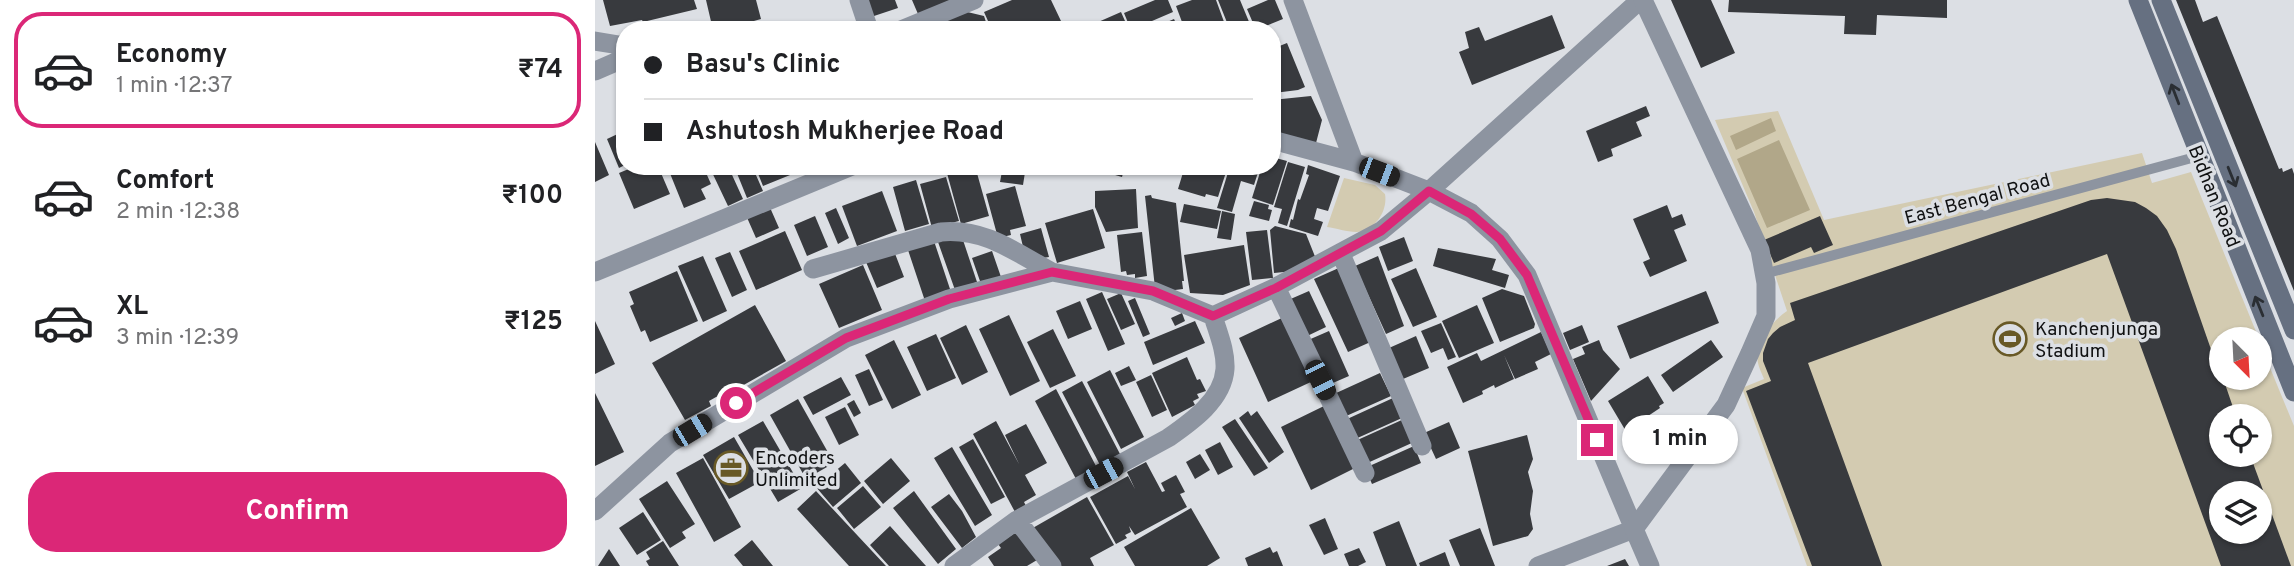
<!DOCTYPE html>
<meta charset="utf-8">
<style>
:root{--surface:#fff;--page:#f2f2f2;--text:#202124;--muted:#757577;--line:#e0e0e0;--accent:#db2777}
body{margin:0;font-family:Overpass,sans-serif;background:var(--page);color:var(--text);height:100vh;display:flex;flex-direction:column;font-size:26px;white-space:nowrap}
*{box-sizing:border-box;margin:0}
p{font-size:23px;color:var(--muted)}
.icon{flex:none;width:38px;height:38px;fill:none;stroke:currentColor;stroke-width:2;stroke-linecap:round;stroke-linejoin:round}
.map{position:relative;flex:1;overflow:hidden}
.details{display:flex;flex-direction:column;background:var(--surface);width:595px}
.details>*{flex:none}
.top-card{position:absolute;left:21px;top:21px;width:665px;height:154px;border-radius:28px;box-shadow:0 2px 5px #0004;display:grid;align-content:center;height:154px;padding:0 28px;background:var(--surface)}
.needle{width:46px;rotate:156deg}
.buttons{position:absolute;left:1614px;top:327px;display:grid;gap:14px}
.buttons a{display:grid;place-items:center;width:63px;height:63px;border-radius:50%;background:var(--surface);box-shadow:0 2px 5px #0004;font-size:35px}
.end{position:absolute;width:32px;height:32px;margin:-16px;border:9px solid #db2777;background:#fff;box-shadow:0 0 0 4px #fff}
.from{border-radius:50%}
.bubble{position:absolute;height:49px;border-radius:24px;background:var(--surface);box-shadow:0 2px 5px #0004;font-size:23px;font-weight:700;line-height:49px;text-align:center}
.car{position:absolute;width:21px;height:42px;margin:-21px -10px;border-radius:9px;box-shadow:0 0 5px 2px #0007;background:linear-gradient(#222 24%,#8ab4d8 0 40%,#222 0 76%,#8ab4d8 0 86%,#222 0)}
.top-card b{display:flex;align-items:center;gap:24px;height:66px;font-size:26px}
.top-card b+b{border-top:2px solid var(--line)}
.top-card i{width:18px;height:18px;background:var(--text)}
ul{padding:12px 0 0;list-style:none}
li{display:flex;align-items:center;gap:21px;height:116px;margin:0 14px 10px;padding:0 14px;border:4px solid transparent;border-radius:28px}
li div{flex:1}
li b{display:block;font-size:26px}
li em{font-style:normal;font-weight:700}
li.selected{border-color:var(--accent)}
li>.icon{width:63px;height:63px;stroke-width:1.5}
.button{display:flex;gap:14px;margin-top:auto;padding:14px 28px}
.button a{flex:1;height:80px;border-radius:28px;background:var(--accent);color:#fff;font-size:28px;font-weight:700;line-height:80px;text-align:center}
main{display:flex;flex:1;min-height:0}
.map>svg:first-child{display:block}
.green{fill:#d3cbb1;fill-rule:evenodd}
.water{fill:#b1a789}
.building{fill:#383a3e;fill-rule:evenodd}
.lines{fill:none;stroke-linecap:round;stroke-linejoin:round}
.service{stroke:#8d94a0;stroke-width:10}
.minor{stroke:#8d94a0;stroke-width:19}
.tertiary{stroke:#8d94a0;stroke-width:19}
.secondary{stroke:#667081;stroke-width:19}
.oneway{stroke:#2a2e33}
.route{stroke:#db2777;stroke-width:9}
.labels{text-anchor:middle;stroke-width:7;stroke-linejoin:round;paint-order:stroke}
.street-label{font-size:19px;fill:#101112;stroke:#dcdfe4}
.poi-label{font-size:19px;fill:#101112;stroke:#dcdfe4;text-anchor:start}
</style>
<main>
<section class="details">
<ul>
<li class="selected"><svg class="icon" aria-label="car" viewBox="0 0 24 24"><path d="M5 17H2v-5l4-1 3-4h7l3 4 3 1v5h-3M9 17h6M6 11h13"/><circle cx="7" cy="17" r="2"/><circle cx="17" cy="17" r="2"/></svg><div><b>Economy</b><p>1 min · 12:37</p></div><em>₹74</em></li>
<li><svg class="icon" aria-label="car" viewBox="0 0 24 24"><path d="M5 17H2v-5l4-1 3-4h7l3 4 3 1v5h-3M9 17h6M6 11h13"/><circle cx="7" cy="17" r="2"/><circle cx="17" cy="17" r="2"/></svg><div><b>Comfort</b><p>2 min · 12:38</p></div><em>₹100</em></li>
<li><svg class="icon" aria-label="car" viewBox="0 0 24 24"><path d="M5 17H2v-5l4-1 3-4h7l3 4 3 1v5h-3M9 17h6M6 11h13"/><circle cx="7" cy="17" r="2"/><circle cx="17" cy="17" r="2"/></svg><div><b>XL</b><p>3 min · 12:39</p></div><em>₹125</em></li>
</ul>
<div class="button"><a>Confirm</a></div>
</section>
<div class="map">
<svg width="1699" height="566" viewBox="0 0 1699 566">
<rect width="100%" height="100%" fill="#dcdfe4"/>
<path class="green" d="M1183,111L1229,220L1547,153L1557,183L1596,172L1664,339L1626,340V378H1664V341L1699,426V566H1212L1147,388L1169,379C1167,374 1164,368 1163,363C1159,344 1177,321 1192,311L1159,212L1120,120ZM1626,416H1664V455H1626ZM1626,494H1664V532H1626Z
M749,178L780,185L790,194C793,211 780,231 761,232C752,232 741,228 732,227Z"/>
<path class="water" d="M1176,118L1181,131L1141,150L1135,136Z
M1184,140L1215,210L1172,228L1142,159Z"/>
<path class="building" d="M8,0H99L102,9L48,22L47,20L15,26Z
M111,0H161L166,19L127,30H118Z
M270,0H300L303,8L276,17Z
M317,0H356L323,14Z
M417,0H456L466,21L445,30H397L389,12Z
M560,0H573L578,12L536,30L529,13Z
M597,0H621L632,30H590L581,6Z
M623,0H645L657,29L635,30Z
M673,0H680L688,19L661,30L652,9Z
M1076,0H1116L1140,53L1106,68Z
M1134,0H1352V18L1282,15L1281,35L1249,34L1250,16L1133,12Z
M1581,0H1600L1608,22L1622,16L1684,169L1687,168L1688,172L1697,168L1699,174V291Z
M364,10L389,16L391,22L389,30H335L337,21Z
M526,12L534,30H485Z
M957,15L970,48L877,85L864,52L874,48L870,32L884,27L890,41Z
M579,19L584,30H554Z
M471,21L474,30H450Z
M692,43L710,87L703,90L679,93L677,87V49Z
M716,96L727,120L721,143L677,131V100Z
M1051,106L1055,116L1041,122L1047,136L1016,149L1018,156L1003,162L991,131Z
M30,110V165L24,168L12,139L29,131L21,113Z
M0,142L14,175L0,182Z
M677,157L692,161L678,205L657,198L667,166H677Z
M693,162L710,167L692,226L683,223L687,209L679,207Z
M713,165L745,176L733,211L722,208L719,219L728,222L723,236L694,227L696,219L698,220L703,199L705,200L714,175L711,174Z
M41,166H63L75,194L39,209L24,173Z
M72,166H108L116,184L106,189L111,199L89,208Z
M114,166H133L148,199L133,206Z
M139,166H157L168,191L152,198Z
M160,166H198L200,173L168,186Z
M350,166H380L394,216L366,224Z
M408,166H431L428,185L405,182Z
M504,166H530L527,177L503,170Z
M590,166H633L623,197L611,194L610,197L583,189Z
M635,166H665L659,185L646,181L637,212L622,208Z
M351,177L364,221L337,228L325,184Z
M321,180L334,224L310,231L298,187Z
M420,186L431,226L415,230L416,235L403,238L391,194Z
M541,189L543,228L511,232L500,207V191Z
M287,191L302,231L262,246L247,206Z
M556,195L557,198L581,203L589,281H587L588,289L572,291L560,288L550,196Z
M1512,198L1540,202L1551,208L1562,216L1572,230L1581,249L1626,378H1628L1641,416H1626V455H1655L1696,566H1626L1512,254L1213,363L1287,566H1217L1151,391L1176,381L1168,361V353L1173,339L1178,333L1185,327L1200,320L1195,303L1496,200ZM1626,494H1664V532H1626Z
M659,201L674,205L673,209L677,210L674,221L654,216Z
M173,203L184,228L161,238L150,213Z
M589,204L626,211L622,229L585,222Z
M1072,205L1077,218L1087,214L1091,225L1079,230L1092,261L1055,277L1048,262L1055,259L1038,219Z
M241,208L254,238L243,244L230,213Z
M498,209L510,248L462,263L450,223Z
M627,211L640,214L636,240L622,238Z
M220,216L233,247L212,256L199,225Z
M1225,216L1238,245L1219,253L1216,247L1179,263L1169,240Z
M680,226L711,234L721,259L699,271L679,273L675,230Z
M446,228L454,257L448,258L429,251L425,234Z
M672,230L678,278L657,280L651,232Z
M190,231L207,270L161,290L144,251Z
M547,232L552,276L540,278V274L532,275L531,271L526,272L522,235Z
M366,234L382,282L360,290L343,242Z
M809,237L818,261L793,271L784,247Z
M338,238L356,292L330,301L312,247Z
M649,245L655,285L628,295L595,293L589,255Z
M843,248L901,259L897,270L914,275L910,288L838,266Z
M299,251L309,277L282,288L271,262Z
M397,251L406,277L386,284L377,258Z
M135,252L152,290L137,297L120,258Z
M108,256L132,311L108,322L83,266Z
M783,256L809,326L791,334L760,266Z
M268,265L287,310L244,328L224,284Z
M746,267L780,340L753,352L719,279Z
M821,268L842,317L818,327L796,279Z
M82,271L103,321L55,342L50,330L46,332L35,306L39,304L34,292Z
M907,289L929,296L940,324L939,328L905,342L887,298Z
M714,291L731,327L708,338L691,301Z
M1111,291L1124,323L1035,359L1022,326Z
M507,292L530,344L513,351L491,299Z
M526,293L540,324L526,330L512,299Z
M540,298L555,334L548,337L533,301Z
M485,301L497,329L473,339L461,311Z
M160,305L191,361L138,391L137,388L114,401L116,406L90,420L57,363Z
M882,305L899,343L864,358L847,321Z
M587,313L590,321L580,326L576,318Z
M414,315L445,381L415,396L384,329Z
M689,317L718,381L673,402L644,338Z
M0,321L20,364L0,374Z
M600,321L610,343L558,365L549,342Z
M846,323L861,357L853,360L848,348L836,353L826,331Z
M371,325L393,372L367,385L345,338Z
M987,325L994,342L975,350L968,333Z
M458,329L481,376L455,388L432,342Z
M734,331L754,376L731,386L711,341Z
M946,332L956,354L940,362L943,369L920,379L909,355L919,379L900,388L899,385L887,391L888,394L868,403L852,367L882,353L886,361Z
M341,334L361,378L332,391L312,347Z
M821,336L834,368L808,379L794,348Z
M299,340L326,395L297,409L270,355Z
M1004,340L1008,350L1025,369L996,401L978,359L990,354L987,347Z
M1116,340L1128,357L1078,392L1066,375Z
M592,357L602,380L605,379L611,391L602,394L604,398L598,401L600,405L577,417L557,373Z
M534,366L541,380L526,386L520,373Z
M274,369L288,400L274,406L260,375Z
M515,370L549,437L526,449L492,382Z
M785,373L796,396L749,417L739,394Z
M556,375L572,410L557,417L541,382Z
M1053,376L1069,403L1064,406L1065,408L1047,420L1049,423L1032,433L1013,401Z
M246,377L256,395L218,415L208,397Z
M487,381L525,454L505,465L467,392Z
M461,389L502,468L481,479L440,401Z
M0,393L29,452L0,466Z
M798,398L807,418L758,440L750,420Z
M203,399L239,463L211,479L175,415Z
M259,400L266,413L259,417L252,404Z
M729,406L760,468L716,490L686,427Z
M250,407L264,435L244,445L230,417Z
M653,411L656,416L662,411L689,452L674,463L644,418Z
M640,419L673,468L659,476L627,427Z
M809,419L819,442L768,465L758,442Z
M168,421L207,488L183,502L143,435Z
M401,421L424,464L410,435L431,424L452,463L430,475L441,495L429,502L431,506L420,512L378,434Z
M854,422L865,448L841,459L829,433Z
M932,435L938,459L933,472L938,491L935,514L938,529L933,536L898,546L873,451Z
M139,437L165,482L134,499L108,455Z
M378,439L410,497L396,504L364,447Z
M625,442L638,467L623,475L610,450Z
M819,446L826,463L777,484L770,468Z
M357,447L397,515L380,526L339,458Z
M605,454L615,470L600,479L591,462Z
M108,458L146,527L119,542L81,473Z
M296,458L315,481L288,504L269,481Z
M551,462L567,492L570,491L566,483L581,475L590,492L585,494L592,507L540,535L534,526L536,532L530,535L532,538L521,544L495,497L533,476L540,489L532,472Z
M250,463L266,483L238,507L221,487Z
M72,481L100,524L87,532L91,538L75,548L44,499Z
M268,486L286,507L259,529L242,508Z
M221,491L291,566H254L202,509Z
M319,491L361,549L343,564L298,508Z
M354,494L367,511L381,537L367,548L336,507Z
M492,497L519,545L495,558L499,566H465L436,529Z
M596,508L625,558L612,566H540L529,547Z
M48,512L66,540L42,555L24,528Z
M730,518L743,549L729,555L714,525Z
M804,521L822,566H791L778,532Z
M295,526L331,566H294L275,545Z
M885,528L900,566H865L854,540Z
M423,531L442,560L432,566H399L393,557L406,548L403,544Z
M157,540L178,566H148L139,555Z
M68,541L84,566H54L51,561L55,559L51,552Z
M675,547L678,553L682,551L688,566H653L650,558Z
M764,548L771,562L763,566H754L749,554Z
M14,549L25,566H3Z
M850,552L855,566H825L824,563Z
M1030,559L1034,566H1012Z"/>
<g class="lines">
<path class="service" d="M1169,274L1604,156"/>
<path class="minor" d="M264,0L274,30
M698,0L759,162
M306,30L379,0
M0,41L30,46
M0,71L30,58
M677,140L759,162L834,191L876,213L905,239L932,275L1039,529L943,566
M746,254L827,446
M218,269L346,232C390,228 420,252 457,272
M0,272L257,166
M681,287L770,473
M0,511L75,443L251,338L354,299L457,272L558,291L618,316L681,287L786,231L834,191L1045,0
M422,520L457,566
M359,566L422,520L573,438C596,422 628,400 630,369C631,351 623,333 618,316"/>
<path class="tertiary" d="M1048,0L1165,250L1171,283V316L1155,353L1131,405L1039,529L1055,566"/>
<path class="secondary" d="M1543,0L1699,392
M1566,0L1699,330"/>
</g>
<defs><path id="oneway-shaft" d="M-6 0H5M1.5-3L5.5 0L1.5 3" fill="none" stroke-width="1.6" stroke-linecap="round" stroke-linejoin="round" transform="scale(1.75)"/></defs>
<g class="oneway">
<use href="#oneway-shaft" transform="translate(1580 94) rotate(-111)"/>
<use href="#oneway-shaft" transform="translate(1637 177) rotate(68)"/>
<use href="#oneway-shaft" transform="translate(1664 306) rotate(-112)"/>
</g>
<g class="lines">
<path class="route" d="M141,403L251,338L354,299L457,272L558,291L618,316L681,288L786,231L834,191L876,214L905,239L932,275L1002,440"/>
</g>
<defs>
<symbol id="stadium-ring" viewBox="-11 -11 22 22"><circle r="9.5" fill="#dcdfe4" stroke="#685926" stroke-width="1.5"/><path d="M0-5a6.5 5 0 1 0 0 10a6.5 5 0 1 0 0-10ZM-3.5-1.8h7v3.6h-7Z" fill="#685926"/></symbol>
<symbol id="office-ring" viewBox="-11 -11 22 22"><circle r="9.5" fill="#dcdfe4" stroke="#685926" stroke-width="1.5"/><path d="M-6-3h4V-5.5h4V-3h4V5H-6ZM-1-4.5V-3h2v-1.5ZM-6 0V1H6V0Z" fill="#685926"/></symbol>
</defs>
<g fill-rule="evenodd">
<use href="#stadium-ring" x="1396" y="320" width="38" height="38"/>
<use href="#office-ring" x="117" y="449" width="38" height="38"/>
</g>
<g class="labels">
<g class="street-label">
<text transform="translate(1620 196) rotate(68)" y="7">Bidhan Road</text>
<text transform="translate(1382 198) rotate(-15)" y="7">East Bengal Road</text>
</g>
<g class="poi-label">
<text x="1440" y="335">Kanchenjunga<tspan x="1440" dy="22">Stadium</tspan></text>
<text x="160" y="464">Encoders<tspan x="160" dy="22">Unlimited</tspan></text>
</g>
</g>
</svg>
<div class="buttons">
<a><svg class="needle" viewBox="-14 -14 28 28"><path d="M0-13l5 13h-10z" fill="#e53935"/><path d="M0 13l5-13h-10z" fill="#757577"/></svg></a>
<a><svg class="icon" aria-label="locate" viewBox="0 0 24 24"><circle cx="12" cy="12" r="6"/><path d="M12 2v4M12 18v4M2 12h4M18 12h4"/></svg></a>
<a><svg class="icon" aria-label="layers" viewBox="0 0 24 24"><path d="M12 4l9 5-9 5-9-5zM3 14l9 5 9-5"/></svg></a>
</div>
<i class="end from" style="left:141px;top:403px"></i>
<i class="end" style="left:1002px;top:440px"></i>
<div class="bubble" style="left:1027px;top:415px;width:116px">1 min</div>
<i class="car" style="left:784px;top:172px;rotate:111deg"></i>
<i class="car" style="left:725px;top:380px;rotate:154deg"></i>
<i class="car" style="left:97px;top:430px;rotate:59deg"></i>
<i class="car" style="left:508px;top:473px;rotate:62deg"></i>
<div class="top-card">
<b><i class="from"></i>Basu's Clinic</b>
<b><i></i>Ashutosh Mukherjee Road</b>
</div>
</div>
</main>
